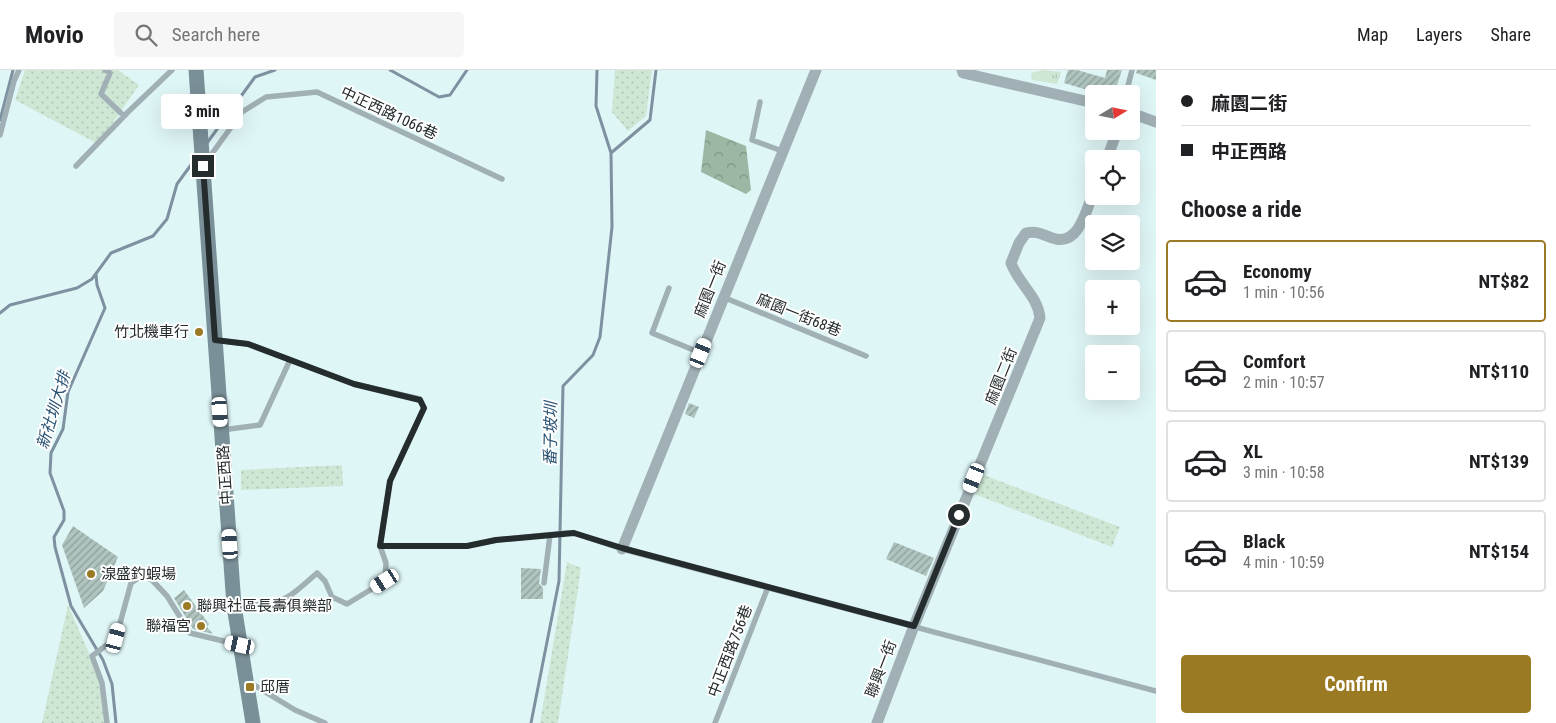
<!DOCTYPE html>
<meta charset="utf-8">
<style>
:root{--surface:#fff;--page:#f6f6f6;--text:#202124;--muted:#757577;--line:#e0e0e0;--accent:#9a7a23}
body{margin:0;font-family:"Roboto Condensed","Noto Sans TC",sans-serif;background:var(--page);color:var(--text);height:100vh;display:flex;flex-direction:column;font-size:19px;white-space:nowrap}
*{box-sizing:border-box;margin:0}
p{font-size:16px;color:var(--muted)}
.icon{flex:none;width:28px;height:28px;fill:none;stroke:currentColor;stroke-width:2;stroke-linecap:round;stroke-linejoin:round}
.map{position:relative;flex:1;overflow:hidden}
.panel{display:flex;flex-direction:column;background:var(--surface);width:400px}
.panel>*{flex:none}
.guide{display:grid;align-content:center;height:110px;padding:0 25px;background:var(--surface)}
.needle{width:32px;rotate:80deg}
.tools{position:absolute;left:1085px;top:15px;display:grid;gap:10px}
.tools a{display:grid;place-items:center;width:55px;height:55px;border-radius:5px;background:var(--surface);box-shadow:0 5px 20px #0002;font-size:25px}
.end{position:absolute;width:22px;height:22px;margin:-11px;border:6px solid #242c2d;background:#fff;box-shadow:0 0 0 2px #fff}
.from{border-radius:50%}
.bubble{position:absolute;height:35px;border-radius:5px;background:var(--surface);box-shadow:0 5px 20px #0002;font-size:16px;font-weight:700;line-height:35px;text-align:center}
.car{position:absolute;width:15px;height:30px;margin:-15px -8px;border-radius:6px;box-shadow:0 0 4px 1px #0007;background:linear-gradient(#fff 24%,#345 0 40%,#fff 0 76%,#345 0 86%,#fff 0)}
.guide b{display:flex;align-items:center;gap:18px;height:48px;font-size:19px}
.guide b+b{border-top:1px solid var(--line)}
.guide i{width:12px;height:12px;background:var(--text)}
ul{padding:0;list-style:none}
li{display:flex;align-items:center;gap:15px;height:82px;margin:0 10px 8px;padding:0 15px;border:2px solid var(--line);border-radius:5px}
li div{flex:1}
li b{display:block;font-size:19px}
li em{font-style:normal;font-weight:700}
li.selected{border-color:var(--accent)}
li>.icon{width:45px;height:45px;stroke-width:1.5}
h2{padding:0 25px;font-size:22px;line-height:60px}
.button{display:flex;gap:10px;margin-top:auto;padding:10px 25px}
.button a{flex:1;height:58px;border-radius:5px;background:var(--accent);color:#fff;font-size:20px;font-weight:700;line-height:58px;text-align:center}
header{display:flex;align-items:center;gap:30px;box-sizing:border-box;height:70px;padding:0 25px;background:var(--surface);border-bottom:1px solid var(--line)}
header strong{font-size:24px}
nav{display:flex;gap:28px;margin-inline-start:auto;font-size:18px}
.search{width:350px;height:45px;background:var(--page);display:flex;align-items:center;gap:12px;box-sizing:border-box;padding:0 18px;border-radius:5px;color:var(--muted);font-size:19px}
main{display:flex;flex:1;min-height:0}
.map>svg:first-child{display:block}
.grass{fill:url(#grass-dots)}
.forest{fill:url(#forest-crowns)}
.park{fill:url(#park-tufts)}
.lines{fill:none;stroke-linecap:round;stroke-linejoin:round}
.stream{stroke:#7d91a0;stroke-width:3}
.building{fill:url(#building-hatch)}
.lane{stroke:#a1b0b5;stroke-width:5.5}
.street{stroke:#a1b0b5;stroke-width:11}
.secondary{stroke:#7a9098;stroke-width:15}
.route{stroke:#242c2d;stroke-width:6}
.poi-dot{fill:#9a7a23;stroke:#fefefe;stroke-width:2}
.labels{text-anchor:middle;stroke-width:4;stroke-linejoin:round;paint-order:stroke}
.street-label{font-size:15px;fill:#242c2d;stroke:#fefefe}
.poi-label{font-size:15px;fill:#242c2d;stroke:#fefefe;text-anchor:start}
.water-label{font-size:16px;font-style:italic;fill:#2a5374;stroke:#fefefe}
</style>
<header>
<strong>Movio</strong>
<div class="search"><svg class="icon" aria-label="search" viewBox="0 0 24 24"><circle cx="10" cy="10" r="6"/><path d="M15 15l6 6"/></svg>Search here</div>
<nav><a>Map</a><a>Layers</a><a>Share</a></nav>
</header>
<main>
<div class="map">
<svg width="1156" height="653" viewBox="0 0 1156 653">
<defs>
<pattern id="grass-dots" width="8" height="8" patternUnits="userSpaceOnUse" patternTransform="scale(1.25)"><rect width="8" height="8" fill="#cee7d5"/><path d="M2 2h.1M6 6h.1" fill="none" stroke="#b1c6b7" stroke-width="1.8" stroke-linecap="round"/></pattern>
<pattern id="forest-crowns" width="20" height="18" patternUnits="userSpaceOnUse" patternTransform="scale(1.25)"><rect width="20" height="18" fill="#9cb8a4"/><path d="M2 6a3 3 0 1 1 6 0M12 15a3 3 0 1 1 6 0" fill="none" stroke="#7f9686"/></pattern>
<pattern id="park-tufts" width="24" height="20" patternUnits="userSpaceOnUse" patternTransform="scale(1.25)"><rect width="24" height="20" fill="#cee7d5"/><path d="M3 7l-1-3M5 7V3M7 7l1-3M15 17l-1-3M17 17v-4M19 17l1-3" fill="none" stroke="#b1c6b7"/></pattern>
<pattern id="building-hatch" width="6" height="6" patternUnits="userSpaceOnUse" patternTransform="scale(1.25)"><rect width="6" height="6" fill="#afc4be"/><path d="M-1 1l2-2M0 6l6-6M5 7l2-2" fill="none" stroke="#8e9f9b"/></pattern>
</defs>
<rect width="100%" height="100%" fill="#dff6f7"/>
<path class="grass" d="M25,0H118L139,15L98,74L15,30Z
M615,0H652L646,46L628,61L612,42Z
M342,395L343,416L241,420V400Z
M981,404L1120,457L1112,477L974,424Z
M567,492L581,498L558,653H540Z
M68,535L102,613L107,653H42Z"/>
<path class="forest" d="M706,60L746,76L751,120L746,124L701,102Z"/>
<path class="park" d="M1043,0L1061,2L1057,14L1032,10L1031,3Z"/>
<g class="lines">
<path class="stream" d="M390,0L439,27L450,25L467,0
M0,50L13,0
M207,73L255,7L275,0
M611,83L650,50L656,0
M96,204L97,215L105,238L68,322L63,359L51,383L50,403L64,441V450L54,467L55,477L71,536L103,590L112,614L116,653
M0,243L10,235L77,218L92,209L111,183L153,166L167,149L177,114L196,88
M531,653L559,511L563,316L593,285L600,267L612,157L611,83L596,36L597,0"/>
</g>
<path class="building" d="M1068,0H1077L1105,8L1107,0H1122L1114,24H1101L1064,13Z
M1137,0H1156V10L1136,3Z
M689,333L699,337L694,348L685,344Z
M73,456L118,487L103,521L84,538L62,475Z
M894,472L934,488L926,506L886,489Z
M521,498L541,499L539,513L543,518V529H521Z
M184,520L209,554L207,557L213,564L193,559L174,528Z"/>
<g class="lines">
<path class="lane" d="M105,0L110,3L101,24L124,46
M1126,24L1132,0
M760,32L752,70L782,81
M0,65L14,11L19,0
M206,92L242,42L266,27L317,22L502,109
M76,96L128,42L172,0
M669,218L652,263L701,283
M723,227L866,286
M215,270L249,274L354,314L420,329L424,338L390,411L380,476L386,493L385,511L347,534L332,527L325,511L317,503C281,535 282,534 234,536
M222,360L260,355L290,290
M380,476H467L496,470L566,463H574L622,479L1156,621
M544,513L550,465
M249,612L295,640L325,653
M107,653L102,613L92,586L116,568L131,513L140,507L151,509L167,526L190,563L240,575
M715,653L768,517"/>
<path class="street" d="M962,0L963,3L1094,33
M1131,43L1156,52
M1107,89L1117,61
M622,479L816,0
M877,653L914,556L1040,248C1038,226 1018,213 1011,193L1019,173L1026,163C1039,160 1044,166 1056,169C1080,174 1087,137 1094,121"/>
<path class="secondary" d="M196,0L234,536L253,653"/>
</g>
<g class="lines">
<path class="route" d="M203,96L215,270L248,274L354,314L420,330L424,338L390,411L380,476H467L496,470L574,463L622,478L914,556L959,445"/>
</g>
<g class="poi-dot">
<circle cx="199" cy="262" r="5"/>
<circle cx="91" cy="504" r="5"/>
<circle cx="187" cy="536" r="5"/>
<circle cx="201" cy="556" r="5"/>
<rect x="245" y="612" width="10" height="10" rx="2.5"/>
</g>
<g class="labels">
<g class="street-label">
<text transform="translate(389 43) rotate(25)" y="5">中正西路1066巷</text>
<text transform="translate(710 219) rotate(-68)" y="5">麻園一街</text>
<text transform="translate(799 245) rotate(22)" y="5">麻園一街68巷</text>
<text transform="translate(1001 306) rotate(-68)" y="5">麻園二街</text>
<text transform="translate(225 405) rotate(-94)" y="5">中正西路</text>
<text transform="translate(730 581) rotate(-69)" y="5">中正西路756巷</text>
<text transform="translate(881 599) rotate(-69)" y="5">聯興一街</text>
</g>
<g class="poi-label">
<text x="189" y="267" text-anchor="end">竹北機車行</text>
<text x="101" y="509">湶盛釣蝦場</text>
<text x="197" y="541">聯興社區長壽俱樂部</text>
<text x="191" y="561" text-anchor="end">聯福宮</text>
<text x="260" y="622">邱厝</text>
</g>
<g class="water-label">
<text transform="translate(53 340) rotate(-73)" y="6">新社圳大排</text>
<text transform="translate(550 364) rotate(-89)" y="6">番子坡圳</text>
</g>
</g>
</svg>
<div class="tools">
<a><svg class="needle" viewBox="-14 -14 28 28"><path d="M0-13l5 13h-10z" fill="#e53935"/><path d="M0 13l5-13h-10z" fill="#757577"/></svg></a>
<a><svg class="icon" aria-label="locate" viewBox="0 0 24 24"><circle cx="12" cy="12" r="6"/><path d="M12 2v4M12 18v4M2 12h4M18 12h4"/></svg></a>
<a><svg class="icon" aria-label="layers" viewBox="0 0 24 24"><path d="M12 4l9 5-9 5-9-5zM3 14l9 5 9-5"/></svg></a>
<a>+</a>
<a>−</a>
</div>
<i class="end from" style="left:959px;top:445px"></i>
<i class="end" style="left:203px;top:96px"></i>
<div class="bubble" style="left:161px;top:24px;width:82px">3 min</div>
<i class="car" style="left:701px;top:283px;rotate:22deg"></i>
<i class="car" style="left:220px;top:342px;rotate:176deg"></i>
<i class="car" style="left:974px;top:408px;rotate:202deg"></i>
<i class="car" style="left:230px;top:474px;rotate:356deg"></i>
<i class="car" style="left:385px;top:511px;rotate:238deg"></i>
<i class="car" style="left:116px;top:568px;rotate:15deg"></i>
<i class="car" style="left:240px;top:575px;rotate:282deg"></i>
</div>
<section class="panel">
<div class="guide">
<b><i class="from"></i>麻園二街</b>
<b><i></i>中正西路</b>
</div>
<h2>Choose a ride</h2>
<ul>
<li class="selected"><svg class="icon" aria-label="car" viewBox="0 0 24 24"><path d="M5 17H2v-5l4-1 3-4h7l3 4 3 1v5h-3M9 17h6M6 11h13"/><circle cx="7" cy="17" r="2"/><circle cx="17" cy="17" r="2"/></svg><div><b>Economy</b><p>1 min · 10:56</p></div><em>NT$82</em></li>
<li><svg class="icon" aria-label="car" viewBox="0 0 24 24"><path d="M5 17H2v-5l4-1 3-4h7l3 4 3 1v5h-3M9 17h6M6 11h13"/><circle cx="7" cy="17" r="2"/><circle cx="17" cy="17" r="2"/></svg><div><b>Comfort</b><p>2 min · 10:57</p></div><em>NT$110</em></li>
<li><svg class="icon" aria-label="car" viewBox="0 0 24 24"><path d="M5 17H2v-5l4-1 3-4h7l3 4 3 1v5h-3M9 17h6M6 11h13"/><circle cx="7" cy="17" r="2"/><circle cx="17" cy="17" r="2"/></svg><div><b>XL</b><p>3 min · 10:58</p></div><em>NT$139</em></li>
<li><svg class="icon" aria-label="car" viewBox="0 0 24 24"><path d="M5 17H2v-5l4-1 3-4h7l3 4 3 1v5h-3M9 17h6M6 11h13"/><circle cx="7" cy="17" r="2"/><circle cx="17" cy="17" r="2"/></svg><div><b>Black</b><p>4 min · 10:59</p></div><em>NT$154</em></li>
</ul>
<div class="button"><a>Confirm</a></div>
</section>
</main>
